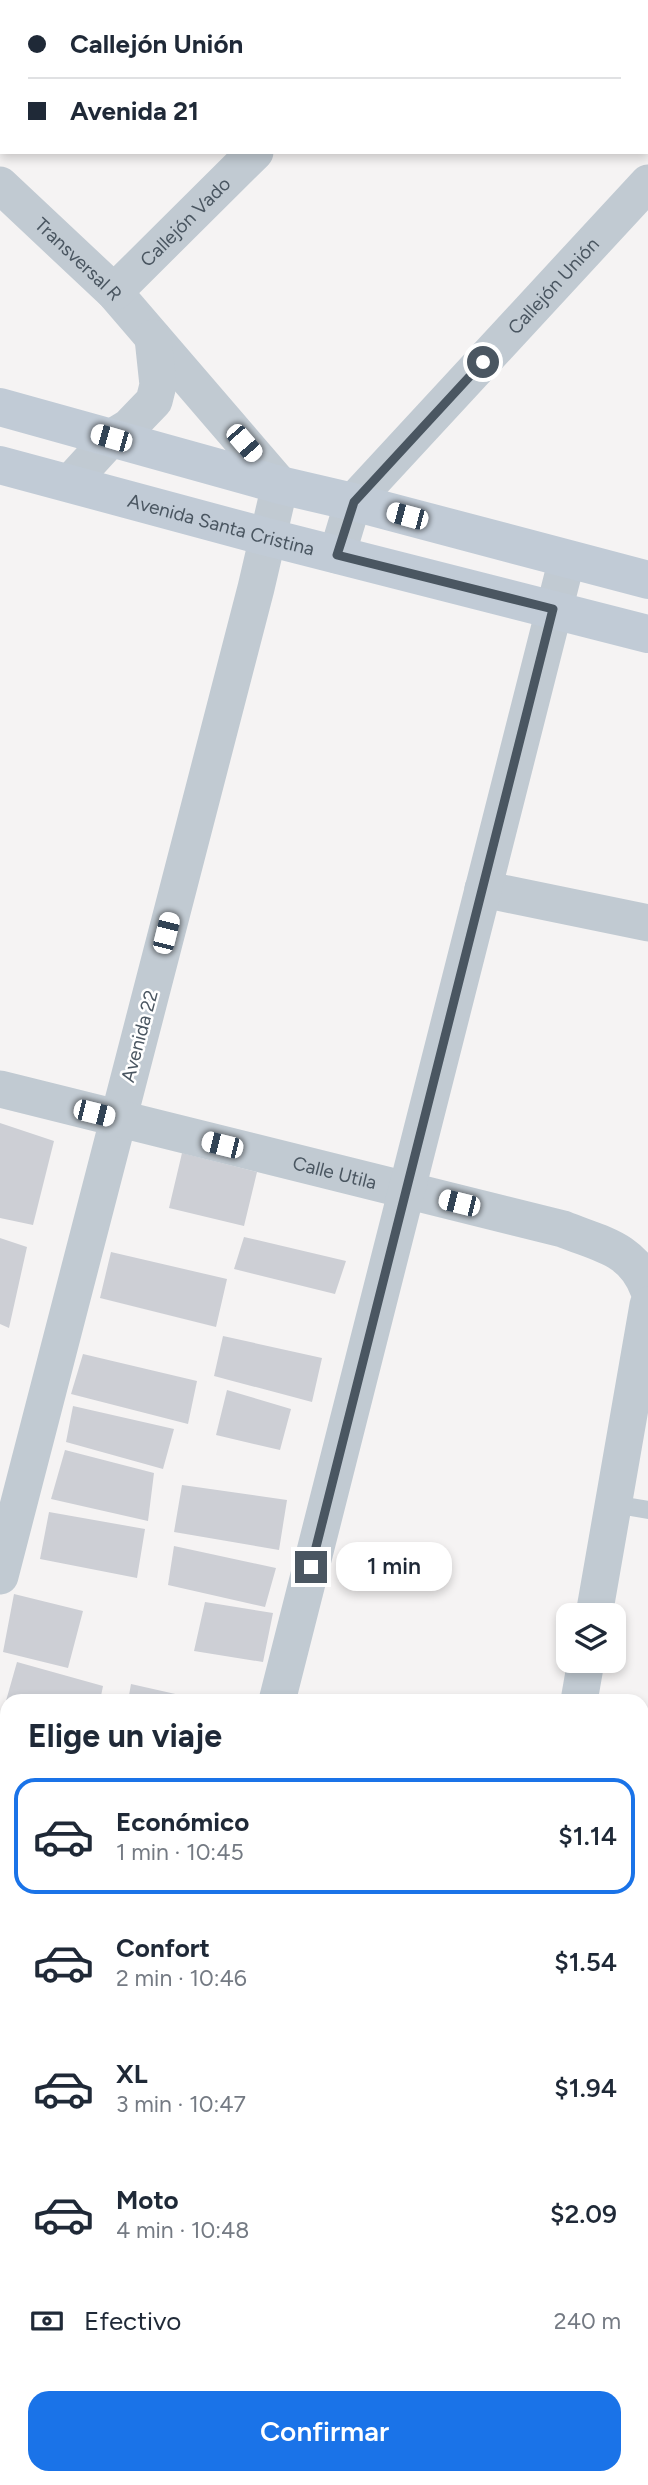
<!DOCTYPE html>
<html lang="es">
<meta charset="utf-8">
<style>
:root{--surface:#fff;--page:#f2f2f3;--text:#1f2937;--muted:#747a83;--line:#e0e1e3;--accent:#1a73e8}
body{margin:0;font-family:Figtree,sans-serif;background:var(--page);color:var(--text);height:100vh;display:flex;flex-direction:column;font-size:26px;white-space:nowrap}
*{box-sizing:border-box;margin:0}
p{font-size:23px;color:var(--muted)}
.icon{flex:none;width:38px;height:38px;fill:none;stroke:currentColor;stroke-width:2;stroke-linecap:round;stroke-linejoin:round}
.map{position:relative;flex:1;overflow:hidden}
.details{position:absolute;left:0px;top:1694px;width:649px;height:791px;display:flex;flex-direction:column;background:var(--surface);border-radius:21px 21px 0 0;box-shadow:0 4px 10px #0003}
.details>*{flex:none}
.banner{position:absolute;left:0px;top:0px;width:649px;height:154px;box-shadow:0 4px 10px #0003;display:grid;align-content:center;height:154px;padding:0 28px;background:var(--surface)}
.fabs{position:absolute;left:556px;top:1603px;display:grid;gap:14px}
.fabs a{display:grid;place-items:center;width:70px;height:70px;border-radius:14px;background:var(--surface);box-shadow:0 4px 10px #0003;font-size:35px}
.end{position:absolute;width:32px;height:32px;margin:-16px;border:9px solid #4a5661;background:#fff;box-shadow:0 0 0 4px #fff}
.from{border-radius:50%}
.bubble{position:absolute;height:49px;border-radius:21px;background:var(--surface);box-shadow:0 4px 10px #0003;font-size:23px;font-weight:600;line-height:49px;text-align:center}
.car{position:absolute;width:21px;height:42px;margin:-21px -10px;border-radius:9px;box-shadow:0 0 5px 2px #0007;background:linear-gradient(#fff 24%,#345 0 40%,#fff 0 76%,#345 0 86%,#fff 0)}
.banner b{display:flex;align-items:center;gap:24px;height:66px;font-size:26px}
.banner b+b{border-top:2px solid var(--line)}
.banner i{width:18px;height:18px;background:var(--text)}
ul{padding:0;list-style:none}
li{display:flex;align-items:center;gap:21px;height:116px;margin:0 14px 10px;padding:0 14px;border:4px solid transparent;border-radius:21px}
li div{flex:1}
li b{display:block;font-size:26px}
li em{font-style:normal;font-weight:600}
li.current{border-color:var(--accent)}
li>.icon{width:63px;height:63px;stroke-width:1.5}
h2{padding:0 28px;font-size:32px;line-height:84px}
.pay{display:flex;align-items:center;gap:18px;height:77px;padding:0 28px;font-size:26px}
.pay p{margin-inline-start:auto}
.cta{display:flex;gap:14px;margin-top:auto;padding:14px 28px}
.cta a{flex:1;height:80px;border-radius:21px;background:var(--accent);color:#fff;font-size:28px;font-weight:600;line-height:80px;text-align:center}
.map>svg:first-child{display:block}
.building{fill:#cdcfd5}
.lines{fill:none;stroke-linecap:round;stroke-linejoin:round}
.lane{stroke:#c1cad2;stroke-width:18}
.street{stroke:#c1cad2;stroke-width:37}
.secondary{stroke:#c1cbd6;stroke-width:38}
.route{stroke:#4a5661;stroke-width:9}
.labels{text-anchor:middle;stroke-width:5;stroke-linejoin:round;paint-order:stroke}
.street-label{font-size:19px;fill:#4a5661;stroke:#fff}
</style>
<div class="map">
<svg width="648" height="2485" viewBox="0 0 648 2485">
<rect width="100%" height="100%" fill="#f5f3f3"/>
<path class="building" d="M0,1123L54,1141L33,1225L0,1218Z
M182,1153L257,1172L244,1226L169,1208Z
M244,1237L346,1261L335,1294L234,1269Z
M0,1238L27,1247L9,1328L0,1324Z
M111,1252L227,1279L216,1327L100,1298Z
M223,1336L322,1358L312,1402L214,1376Z
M83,1354L197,1381L188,1424L71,1394Z
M227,1390L291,1409L280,1450L216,1435Z
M73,1406L174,1429L163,1469L66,1442Z
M65,1450L154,1473L148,1521L51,1499Z
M182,1485L287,1500L279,1550L174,1532Z
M49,1512L145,1529L137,1578L40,1559Z
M174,1546L276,1568L265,1607L168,1585Z
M14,1594L83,1611L68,1668L3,1652Z
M205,1602L273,1613L263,1662L194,1651Z
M17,1662L103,1686L100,1701H7V1723L0,1722Z
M131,1684L202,1700V1701H128Z
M0,2006L7,2007V2066L0,2064Z
M0,2122L7,2123L1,2170H0Z
M0,2334L7,2337V2392L0,2390Z
M0,2398L7,2400V2453L0,2451Z"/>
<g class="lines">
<path class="lane" d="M613,1504L648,1510"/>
<g class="street">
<path d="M0,2L2,0"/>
<path d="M407,2L409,0"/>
<path id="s1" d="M0,185L114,292L280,485L256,588L0,1576"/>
<path id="s2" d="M114,292L255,152"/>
<path d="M70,483L111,438L129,427L154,401L158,385L153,338"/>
<path id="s3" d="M337,555L353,502L648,183"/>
<path d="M483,889L648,923"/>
<path id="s4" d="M0,1089L563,1229C600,1244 633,1248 648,1289"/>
<path d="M594,1615L648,1305"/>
<path d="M277,1701L567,559"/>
<path d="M579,1701L586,1661"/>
<path d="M642,1855L648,1856"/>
<path d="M80,2485L82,2478"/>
</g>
<g class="secondary">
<path d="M0,407L280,485L353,502L648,580"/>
<path id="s5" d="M0,465L267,537L648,634"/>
</g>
</g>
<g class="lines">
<path class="route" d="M311,1567L553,609L337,555L354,502L483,362"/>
</g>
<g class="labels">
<g class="street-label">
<text dy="7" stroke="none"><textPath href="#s2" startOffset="100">Callejón Vado</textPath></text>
<text dy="7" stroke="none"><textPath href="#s1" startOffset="108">Transversal R</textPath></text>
<text dy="7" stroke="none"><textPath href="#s3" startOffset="350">Callejón Unión</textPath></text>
<text dy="7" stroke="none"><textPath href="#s5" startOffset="229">Avenida Santa Cristina</textPath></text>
<text transform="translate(139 1036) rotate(-75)" y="7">Avenida 22</text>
<text dy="7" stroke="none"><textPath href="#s4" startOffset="345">Calle Utila</textPath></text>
</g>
</g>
</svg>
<div class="fabs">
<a><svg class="icon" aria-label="layers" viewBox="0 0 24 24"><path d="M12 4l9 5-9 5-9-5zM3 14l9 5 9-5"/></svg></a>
</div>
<i class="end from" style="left:483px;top:362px"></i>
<i class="end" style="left:311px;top:1567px"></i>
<div class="bubble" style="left:336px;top:1542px;width:116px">1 min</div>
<i class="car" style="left:111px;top:438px;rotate:286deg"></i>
<i class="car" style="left:244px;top:443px;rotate:139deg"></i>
<i class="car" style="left:407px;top:516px;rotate:285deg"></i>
<i class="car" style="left:166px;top:933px;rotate:14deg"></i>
<i class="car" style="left:94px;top:1113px;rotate:104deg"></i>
<i class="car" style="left:222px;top:1145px;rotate:284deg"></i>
<i class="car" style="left:459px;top:1203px;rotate:284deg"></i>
<div class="banner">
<b><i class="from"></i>Callejón Unión</b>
<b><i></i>Avenida 21</b>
</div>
<section class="details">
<h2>Elige un viaje</h2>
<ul>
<li class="current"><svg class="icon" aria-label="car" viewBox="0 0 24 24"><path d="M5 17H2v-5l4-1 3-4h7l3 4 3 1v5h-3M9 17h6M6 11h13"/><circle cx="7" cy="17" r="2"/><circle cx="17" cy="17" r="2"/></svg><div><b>Económico</b><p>1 min · 10:45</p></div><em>$1.14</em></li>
<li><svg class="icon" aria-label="car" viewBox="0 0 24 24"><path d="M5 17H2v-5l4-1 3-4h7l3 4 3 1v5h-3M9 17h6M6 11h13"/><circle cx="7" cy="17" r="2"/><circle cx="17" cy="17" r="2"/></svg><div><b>Confort</b><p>2 min · 10:46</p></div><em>$1.54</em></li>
<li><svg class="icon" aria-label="car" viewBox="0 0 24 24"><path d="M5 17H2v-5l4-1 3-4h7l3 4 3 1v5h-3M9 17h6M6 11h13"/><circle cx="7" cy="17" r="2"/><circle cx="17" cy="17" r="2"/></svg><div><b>XL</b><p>3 min · 10:47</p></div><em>$1.94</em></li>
<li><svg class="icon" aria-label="car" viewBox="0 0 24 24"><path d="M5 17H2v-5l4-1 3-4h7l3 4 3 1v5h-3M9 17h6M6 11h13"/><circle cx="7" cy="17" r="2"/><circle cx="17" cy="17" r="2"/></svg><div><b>Moto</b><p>4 min · 10:48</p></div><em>$2.09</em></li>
</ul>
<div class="pay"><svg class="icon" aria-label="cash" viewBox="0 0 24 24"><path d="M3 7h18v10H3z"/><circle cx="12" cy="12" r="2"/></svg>Efectivo<p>240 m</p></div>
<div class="cta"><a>Confirmar</a></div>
</section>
</div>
